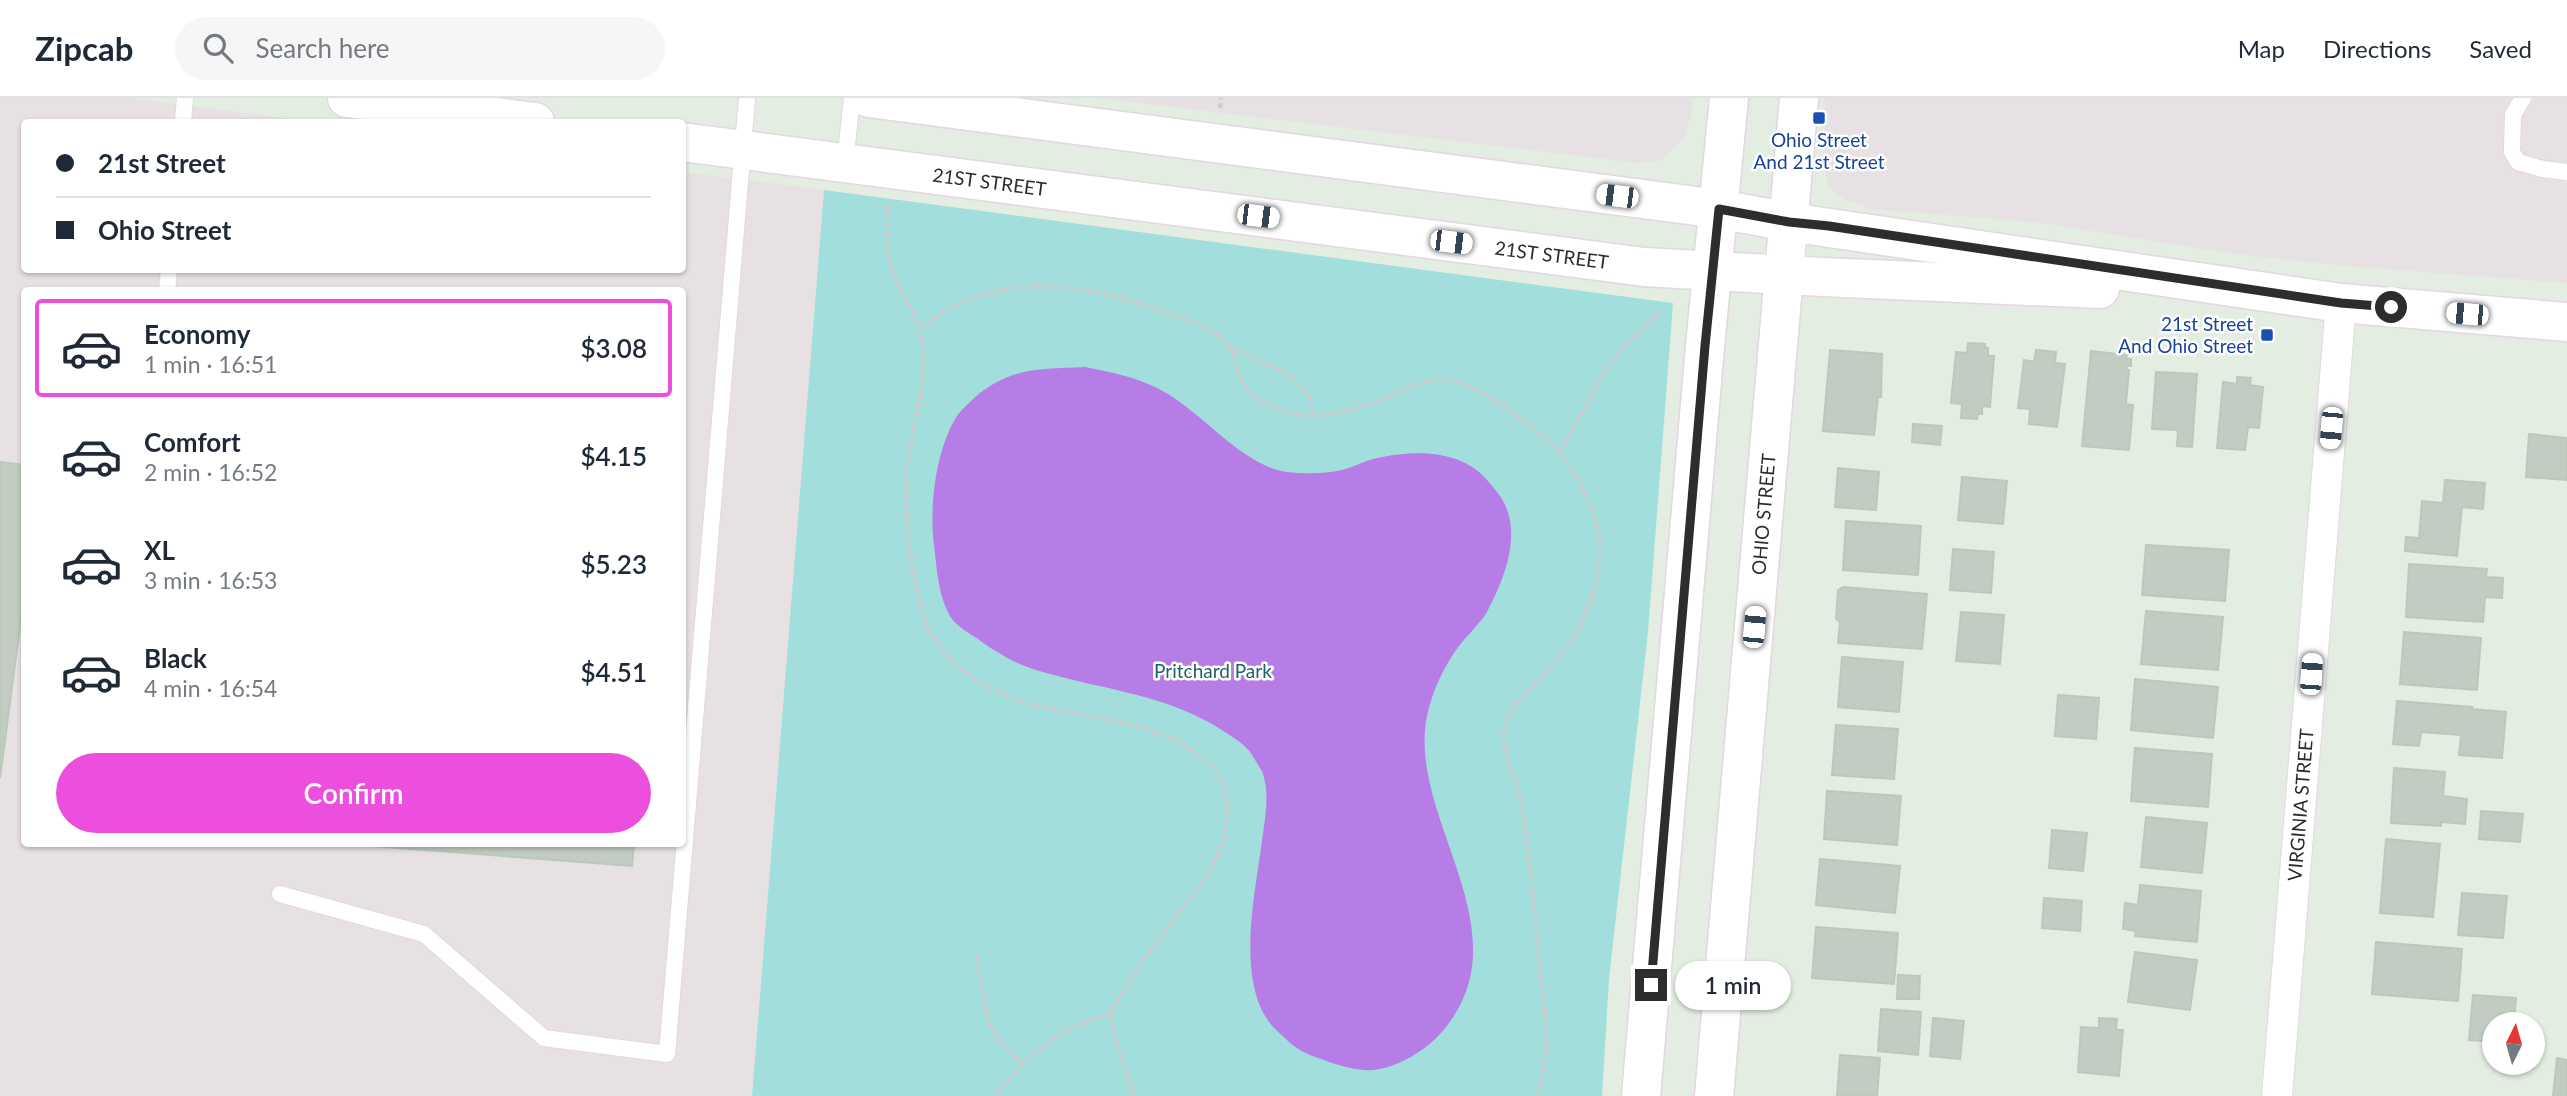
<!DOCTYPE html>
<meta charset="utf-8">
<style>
:root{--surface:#fff;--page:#f6f6f7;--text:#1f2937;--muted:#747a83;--line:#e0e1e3;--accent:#ec4fdd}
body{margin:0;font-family:Lato,sans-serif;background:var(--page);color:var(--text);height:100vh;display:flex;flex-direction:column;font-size:26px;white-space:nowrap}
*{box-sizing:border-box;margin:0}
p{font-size:23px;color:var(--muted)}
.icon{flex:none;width:38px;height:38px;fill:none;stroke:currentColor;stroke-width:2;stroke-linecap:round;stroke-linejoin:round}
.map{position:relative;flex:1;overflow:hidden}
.sheet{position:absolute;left:21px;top:189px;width:665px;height:560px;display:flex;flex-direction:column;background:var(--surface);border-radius:7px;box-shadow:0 2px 5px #0004}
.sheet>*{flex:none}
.guide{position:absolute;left:21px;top:21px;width:665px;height:154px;border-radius:7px;box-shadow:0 2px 5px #0004;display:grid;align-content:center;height:154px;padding:0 35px;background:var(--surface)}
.needle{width:46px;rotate:5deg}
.controls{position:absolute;left:2482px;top:914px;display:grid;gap:14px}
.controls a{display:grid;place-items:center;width:63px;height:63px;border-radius:50%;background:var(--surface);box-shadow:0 2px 5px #0004;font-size:35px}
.end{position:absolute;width:32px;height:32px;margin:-16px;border:9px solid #2d2d2d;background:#fff;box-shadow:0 0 0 4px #fff}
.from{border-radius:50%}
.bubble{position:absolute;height:49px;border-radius:24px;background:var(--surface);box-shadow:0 2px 5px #0004;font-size:23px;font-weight:600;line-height:49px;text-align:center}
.car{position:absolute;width:21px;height:42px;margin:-21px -10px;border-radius:9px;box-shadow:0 0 5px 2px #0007;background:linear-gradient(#fff 24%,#345 0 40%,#fff 0 76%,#345 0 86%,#fff 0)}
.guide b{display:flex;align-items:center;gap:24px;height:66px;font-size:26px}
.guide b+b{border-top:2px solid var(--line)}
.guide i{width:18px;height:18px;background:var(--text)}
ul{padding:12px 0 0;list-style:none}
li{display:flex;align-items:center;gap:21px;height:98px;margin:0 14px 10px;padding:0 21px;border:4px solid transparent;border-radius:7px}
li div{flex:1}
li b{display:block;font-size:26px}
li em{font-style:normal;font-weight:600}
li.on{border-color:var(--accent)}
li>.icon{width:63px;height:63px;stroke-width:1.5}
.action{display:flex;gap:14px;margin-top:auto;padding:14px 35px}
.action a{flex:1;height:80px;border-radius:42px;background:var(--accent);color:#fff;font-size:28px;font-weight:600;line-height:80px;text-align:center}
header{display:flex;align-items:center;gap:42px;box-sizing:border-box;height:98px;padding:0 35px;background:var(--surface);border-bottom:2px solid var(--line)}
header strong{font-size:33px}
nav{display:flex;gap:38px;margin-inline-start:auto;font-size:24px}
.search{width:490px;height:63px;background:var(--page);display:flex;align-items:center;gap:18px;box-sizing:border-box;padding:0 24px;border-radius:38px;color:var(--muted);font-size:26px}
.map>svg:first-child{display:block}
.industrial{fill:#e7e1e3;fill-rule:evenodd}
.green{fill:#a2dfdc}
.water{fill:#b77de6}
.building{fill:#c3ccc3;stroke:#bbc9ba;stroke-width:2}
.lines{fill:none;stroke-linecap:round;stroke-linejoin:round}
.lane-casing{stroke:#e4d6e3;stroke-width:18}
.street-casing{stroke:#e4d6e3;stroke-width:32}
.secondary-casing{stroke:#e4d6e3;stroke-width:41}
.path{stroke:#cdcdcd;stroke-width:4.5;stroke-dasharray:5 3.5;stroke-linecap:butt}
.lane{stroke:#fff;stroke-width:16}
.street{stroke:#fff;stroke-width:30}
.secondary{stroke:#fff;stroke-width:38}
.route{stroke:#2d2d2d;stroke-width:9}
.transit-dot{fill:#1a4fb4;stroke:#fff;stroke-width:2.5}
.labels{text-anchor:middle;stroke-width:5;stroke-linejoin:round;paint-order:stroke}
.transit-label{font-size:19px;fill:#164399;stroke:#fff}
.street-label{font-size:19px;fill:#2d2d2d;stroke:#fff}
.park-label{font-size:19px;fill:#216166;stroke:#fff}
</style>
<header>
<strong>Zipcab</strong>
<div class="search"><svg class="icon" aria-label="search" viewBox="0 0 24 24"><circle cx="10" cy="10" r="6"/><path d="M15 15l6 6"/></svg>Search here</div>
<nav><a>Map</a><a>Directions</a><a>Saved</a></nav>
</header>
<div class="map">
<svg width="2567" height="998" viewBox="0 0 2567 998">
<rect width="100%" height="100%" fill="#e3ede1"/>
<path class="industrial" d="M0,0H130L314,24H24V172H682L683,74L824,92L752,998H0ZM24,192H682V746H24Z
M1098,0H1692L1691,18L1684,40L1661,62L1638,65Z
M1825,0H2567V185L2346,168L2235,156L2042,125L1872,111L1848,103L1829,89L1823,64Z"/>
<path class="green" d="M824,92L1673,205L1648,534L1609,881L1602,998H752Z"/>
<path class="water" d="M1085,269C1115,275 1142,280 1168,296C1205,318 1244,368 1287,374C1305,376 1324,376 1342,372C1353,369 1363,364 1373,361C1410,352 1460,350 1487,382C1493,389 1503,400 1506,409C1520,442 1503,484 1487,514C1479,527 1468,536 1459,548C1444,568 1432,594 1427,618C1406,721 1529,835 1441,935C1425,953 1398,969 1374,972C1354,974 1329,964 1310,957C1295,951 1287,942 1275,931C1235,890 1254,801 1261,750C1264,725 1271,697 1262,673C1261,672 1251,655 1250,654C1243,645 1234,640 1225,634C1166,595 1101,592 1036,572C1016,566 995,554 978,541C970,536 958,529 952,521C938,500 937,471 934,447C929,408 936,351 957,318C960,313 968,306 972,302C1008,269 1039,271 1085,269Z"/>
<path class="building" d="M1968,245L1985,246V250H1988V258H1994L1990,309L1982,308V316H1978L1977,321L1961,320L1962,306L1951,305L1956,254L1967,255Z
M1830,252L1882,256L1881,299H1878L1874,337L1823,333Z
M2036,252L2056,254L2055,265L2065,266L2057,329L2029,326L2030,311L2018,310L2024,262L2034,264Z
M2091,253L2127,257L2126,261H2131V268H2127L2126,272H2129L2126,306L2133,307L2129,352L2082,348Z
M2156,274L2197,276L2192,349L2177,348L2178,332L2152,331Z
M2237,279L2251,280L2250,287L2263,289L2259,330L2248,329L2245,352L2217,350L2223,284L2237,286Z
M1913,326L1942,328L1940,347L1912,344Z
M2529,336L2567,340V382L2526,379Z
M0,364L24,367V498L0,680Z
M1838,370L1879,374L1876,412L1835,409Z
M1962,379L2007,383L2003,426L1958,422Z
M2445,382L2485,385L2483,411L2462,409L2457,458L2405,453L2406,439L2419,440L2422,403L2443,405Z
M1846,423L1921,428L1918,477L1843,472Z
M2146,447L2229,452L2225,503L2142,497Z
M1953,451L1994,454L1991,495L1950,492Z
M2409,466L2487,471L2486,479L2503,480L2502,500L2485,499L2483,524L2406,519Z
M1843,489L1927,496L1922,551L1838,545L1840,524L1836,521L1838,492Z
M2146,513L2223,519L2218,572L2141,566Z
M1961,514L2004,517L2000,566L1956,563Z
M2404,534L2481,540L2477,592L2400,586Z
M1842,559L1903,564L1899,614L1838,609Z
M2135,581L2218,589L2213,640L2131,632Z
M2058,597L2099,600L2096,641L2055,638Z
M2397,603L2472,609V611L2506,614L2502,660L2459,657L2461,637L2421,634L2419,648L2393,646Z
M1836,627L1898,631L1894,681L1832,677Z
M2135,650L2212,656L2208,709L2131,703Z
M2394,670L2445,674L2443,698L2467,701L2465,726L2441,724V728L2391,725Z
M1827,693L1901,698L1897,747L1824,741Z
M2481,713L2523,716L2520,744L2479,741Z
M2146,719L2207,725L2202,775L2141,769Z
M2052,732L2087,735L2083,773L2049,770Z
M2386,741L2440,746L2433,819L2380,815Z
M346,746H634L632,768Z
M1820,761L1900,768L1895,815L1816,807Z
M2140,787L2201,793L2197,844L2135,838L2136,833L2123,831L2125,805L2138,807Z
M2462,795L2507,798L2503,840L2458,837Z
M2044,800L2082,803L2080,833L2042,830Z
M1816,829L1898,835L1894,886L1812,880Z
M2376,844L2462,851L2458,903L2372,896Z
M2135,854L2197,862L2190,912L2128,904Z
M1898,877L1920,878L1919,901H1897Z
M2473,897L2516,900L2514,926H2494V944L2469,942Z
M1881,911L1921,914L1918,957L1878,953Z
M1933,920L1964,923L1960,961L1930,958Z
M2099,920L2117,921L2116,932H2123L2119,978L2078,974L2081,929L2099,930Z
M1840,957L1880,960L1877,998H1837Z
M2557,960L2567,962V998H2553Z"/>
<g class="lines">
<defs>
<path id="lane" d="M2523,0L2513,17L2512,54L2518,64L2543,71L2567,74
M183,24L185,0
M845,65L852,0
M167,192L169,172
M280,796L424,836L544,940L667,956L747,0"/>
<g id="street">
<path id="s1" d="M2277,998L2341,205"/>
</g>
<g id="secondary">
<path d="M347,0L535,24"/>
<path d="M869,0L1719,111L1789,124L2341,205L2567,224"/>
<path id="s2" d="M682,44L1644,169L1823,179L2100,191"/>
<path d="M1641,998L1705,248L1729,0"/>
<path id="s3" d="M1714,998L1799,0"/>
</g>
</defs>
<use href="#lane" class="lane-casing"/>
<use href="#street" class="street-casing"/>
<use href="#secondary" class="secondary-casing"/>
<path class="path" d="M1220,10L1221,0
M887,108L888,158L897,185L914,216L924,247L922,287L906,375L907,430L913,477L929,534L951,563L976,582L999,594L1027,605L1142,629L1176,642L1210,665L1223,686L1228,713L1224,743L1207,778L1138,870L1110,915L1066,932L1028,960L994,998
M919,232C930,224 941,214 952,209C1020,174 1094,189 1162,213C1185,221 1211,227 1227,247C1237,258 1235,279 1250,294C1286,330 1342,317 1384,301C1404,293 1426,279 1448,282C1476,285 1543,333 1560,355C1577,378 1596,412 1599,441C1602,470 1591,507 1578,532C1570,548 1556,561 1545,575C1531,591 1509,607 1505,629C1500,658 1519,685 1523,714C1533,785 1538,858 1546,929V960L1537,998
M1230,249L1287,275L1308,295L1314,318
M1558,353C1583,321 1596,281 1622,251C1634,237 1649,225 1662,212
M976,858L989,924L996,939L1022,965
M1110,915L1116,944L1134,998"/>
<use href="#lane" class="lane"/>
<use href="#street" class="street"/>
<use href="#secondary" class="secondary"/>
</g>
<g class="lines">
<path class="route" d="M1651,887L1705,248L1719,111L1789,124L1829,128L2341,205L2391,209"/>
</g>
<g class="transit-dot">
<rect x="1812" y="13" width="14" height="14" rx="3.5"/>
<rect x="2260" y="230" width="14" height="14" rx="3.5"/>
</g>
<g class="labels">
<g class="transit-label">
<text x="1819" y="49">Ohio Street<tspan x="1819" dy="22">And 21st Street</tspan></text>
<text x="2253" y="233" text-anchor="end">21st Street<tspan x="2253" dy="22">And Ohio Street</tspan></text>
</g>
<g class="street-label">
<text dy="7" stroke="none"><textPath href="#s2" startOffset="310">21ST STREET</textPath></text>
<text dy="7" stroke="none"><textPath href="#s2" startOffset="877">21ST STREET</textPath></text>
<text dy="7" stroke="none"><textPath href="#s3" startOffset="584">OHIO STREET</textPath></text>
<text dy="7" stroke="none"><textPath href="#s1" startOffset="292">VIRGINIA STREET</textPath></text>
</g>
<g class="park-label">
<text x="1213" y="580">Pritchard Park</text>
</g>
</g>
</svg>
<div class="controls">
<a><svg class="needle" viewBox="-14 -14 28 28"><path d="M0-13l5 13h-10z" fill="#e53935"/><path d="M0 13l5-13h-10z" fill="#747a83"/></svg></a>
</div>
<i class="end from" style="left:2391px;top:209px"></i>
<i class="end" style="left:1651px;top:887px"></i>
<div class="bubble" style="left:1675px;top:863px;width:116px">1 min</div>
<i class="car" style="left:1617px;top:98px;rotate:277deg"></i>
<i class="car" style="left:1258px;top:118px;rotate:97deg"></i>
<i class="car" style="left:1451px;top:144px;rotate:97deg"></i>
<i class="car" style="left:2467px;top:216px;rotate:275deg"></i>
<i class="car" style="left:2331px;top:330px;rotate:185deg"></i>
<i class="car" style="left:1754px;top:529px;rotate:5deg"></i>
<i class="car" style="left:2311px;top:576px;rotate:4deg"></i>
<div class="guide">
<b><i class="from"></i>21st Street</b>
<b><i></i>Ohio Street</b>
</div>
<section class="sheet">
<ul>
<li class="on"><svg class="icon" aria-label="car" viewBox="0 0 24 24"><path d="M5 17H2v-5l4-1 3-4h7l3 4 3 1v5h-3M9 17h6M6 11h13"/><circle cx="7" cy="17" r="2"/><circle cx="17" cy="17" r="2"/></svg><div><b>Economy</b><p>1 min · 16:51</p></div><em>$3.08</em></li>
<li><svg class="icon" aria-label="car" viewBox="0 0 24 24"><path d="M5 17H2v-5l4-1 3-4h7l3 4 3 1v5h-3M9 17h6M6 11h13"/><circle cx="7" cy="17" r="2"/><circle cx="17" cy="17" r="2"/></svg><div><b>Comfort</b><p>2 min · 16:52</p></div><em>$4.15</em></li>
<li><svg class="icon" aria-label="car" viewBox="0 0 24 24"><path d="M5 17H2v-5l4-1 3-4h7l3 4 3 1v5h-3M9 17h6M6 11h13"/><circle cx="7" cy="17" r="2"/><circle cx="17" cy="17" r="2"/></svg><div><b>XL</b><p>3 min · 16:53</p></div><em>$5.23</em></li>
<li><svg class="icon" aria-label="car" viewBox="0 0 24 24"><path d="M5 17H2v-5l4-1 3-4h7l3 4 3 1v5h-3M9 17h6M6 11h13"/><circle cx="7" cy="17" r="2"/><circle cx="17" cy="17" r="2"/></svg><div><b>Black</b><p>4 min · 16:54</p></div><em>$4.51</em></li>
</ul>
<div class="action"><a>Confirm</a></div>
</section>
</div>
